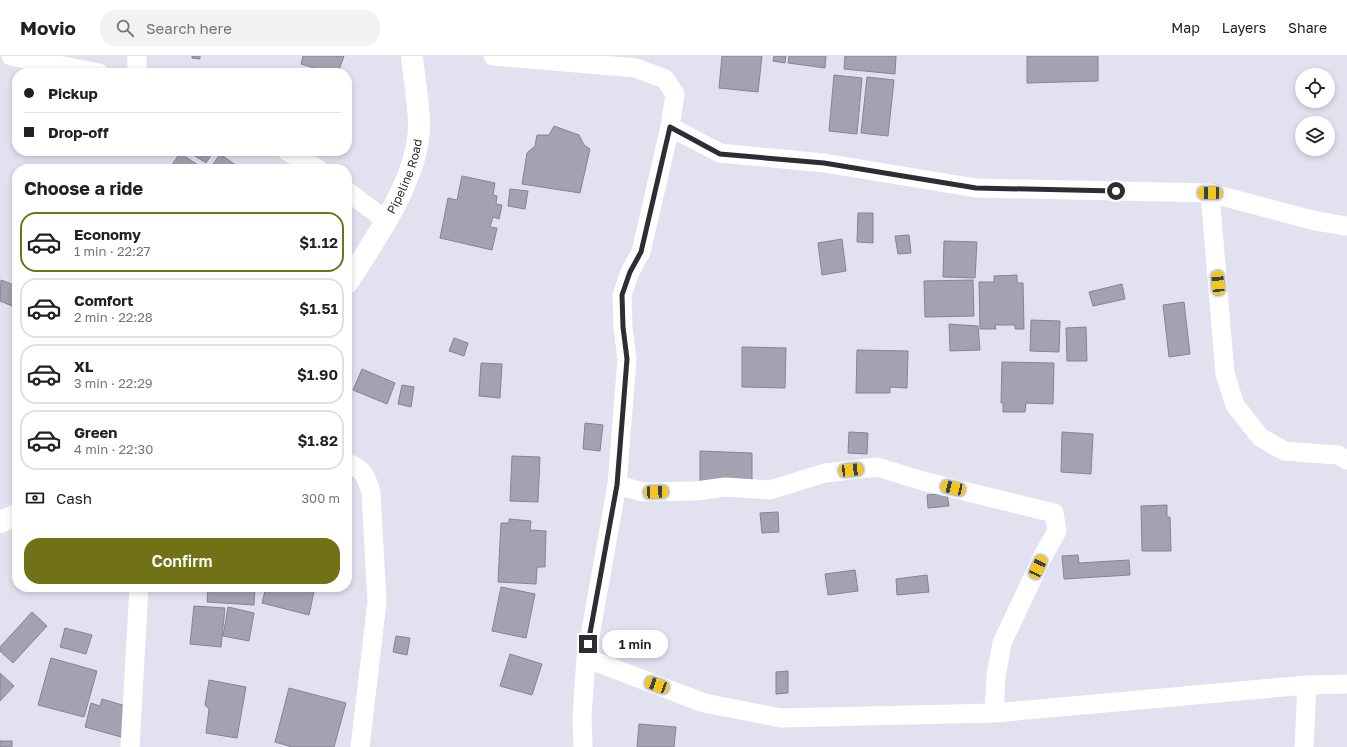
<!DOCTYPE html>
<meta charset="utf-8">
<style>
:root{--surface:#fff;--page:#f2f2f2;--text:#202124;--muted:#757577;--line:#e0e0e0;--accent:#717116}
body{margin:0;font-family:"Golos Text",sans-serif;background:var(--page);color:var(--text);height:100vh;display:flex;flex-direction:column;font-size:15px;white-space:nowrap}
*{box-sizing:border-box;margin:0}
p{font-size:13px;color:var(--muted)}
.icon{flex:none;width:22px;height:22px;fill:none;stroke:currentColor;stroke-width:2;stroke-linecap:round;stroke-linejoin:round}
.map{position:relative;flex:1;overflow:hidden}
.sheet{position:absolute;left:12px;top:108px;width:340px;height:428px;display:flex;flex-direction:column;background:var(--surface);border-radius:16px;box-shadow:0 2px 6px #0003}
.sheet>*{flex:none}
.hud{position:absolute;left:12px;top:12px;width:340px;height:88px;border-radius:16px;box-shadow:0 2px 6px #0003;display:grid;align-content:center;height:88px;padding:0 12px;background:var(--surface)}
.controls{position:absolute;left:1295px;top:12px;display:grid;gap:8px}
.controls a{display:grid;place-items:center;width:40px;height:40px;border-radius:50%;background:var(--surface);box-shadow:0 2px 6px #0003;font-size:20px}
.end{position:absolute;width:18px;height:18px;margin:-9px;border:5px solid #2e2d33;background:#fff;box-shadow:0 0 0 2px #fff}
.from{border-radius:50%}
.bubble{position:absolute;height:28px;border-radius:14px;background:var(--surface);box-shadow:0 2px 6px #0003;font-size:13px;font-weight:600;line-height:28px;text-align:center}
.car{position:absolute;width:12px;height:24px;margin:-12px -6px;border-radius:5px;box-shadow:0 0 3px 1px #0007;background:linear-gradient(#f5c518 24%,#345 0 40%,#f5c518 0 76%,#345 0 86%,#f5c518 0)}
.hud b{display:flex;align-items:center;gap:14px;height:38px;font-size:15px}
.hud b+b{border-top:1px solid var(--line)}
.hud i{width:10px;height:10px;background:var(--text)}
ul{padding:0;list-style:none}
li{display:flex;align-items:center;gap:12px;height:60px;margin:0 8px 6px;padding:0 4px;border:2px solid var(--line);border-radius:16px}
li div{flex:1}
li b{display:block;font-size:15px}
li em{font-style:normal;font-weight:600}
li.selected{border-color:var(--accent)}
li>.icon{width:36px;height:36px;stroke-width:1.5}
h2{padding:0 12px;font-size:18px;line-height:48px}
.pay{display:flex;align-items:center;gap:10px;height:44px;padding:0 12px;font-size:15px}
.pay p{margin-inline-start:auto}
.primary-button{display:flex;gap:8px;margin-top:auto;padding:8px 12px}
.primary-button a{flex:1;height:46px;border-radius:16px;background:var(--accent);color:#fff;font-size:16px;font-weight:600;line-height:46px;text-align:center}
header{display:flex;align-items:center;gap:24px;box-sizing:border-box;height:56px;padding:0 20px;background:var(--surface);border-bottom:1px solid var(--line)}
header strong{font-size:19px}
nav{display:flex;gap:22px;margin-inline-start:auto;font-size:14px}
.search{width:280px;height:36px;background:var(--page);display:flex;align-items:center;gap:10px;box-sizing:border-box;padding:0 14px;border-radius:16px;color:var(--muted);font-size:15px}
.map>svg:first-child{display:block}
.building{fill:#a3a2b0;stroke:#868492}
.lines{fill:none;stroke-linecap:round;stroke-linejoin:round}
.street{stroke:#fff;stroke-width:19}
.secondary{stroke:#fff;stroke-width:22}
.route{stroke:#2e2d33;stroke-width:5}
.labels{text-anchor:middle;stroke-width:4;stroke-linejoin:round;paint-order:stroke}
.street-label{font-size:12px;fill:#2e2d33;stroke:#fff}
</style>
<header>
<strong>Movio</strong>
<div class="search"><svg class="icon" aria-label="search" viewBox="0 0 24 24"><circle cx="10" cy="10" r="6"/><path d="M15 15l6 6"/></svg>Search here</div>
<nav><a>Map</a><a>Layers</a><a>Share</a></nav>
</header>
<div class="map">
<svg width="1347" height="691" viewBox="0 0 1347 691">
<rect width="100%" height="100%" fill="#e2e1ef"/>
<path class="building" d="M192,0H200V3L192,2Z
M303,0H344L338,17H330L301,8Z
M722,0H762L758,36L719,32Z
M774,0H786L785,7L773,5Z
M789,0H826L825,12L788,7Z
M845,0H896L895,18L844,13Z
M1027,0H1098V25L1027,27Z
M834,19L862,22L857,78L829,75Z
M867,21L894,24L888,80L861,77Z
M554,70L579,79L584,89L590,93L580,137L522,128L527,97L535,90L537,79H549Z
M187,95H214L206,107Z
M180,97L204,113H169Z
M220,98L237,110L235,113H210Z
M462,120L495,127L493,139L497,140L496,148L502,149L499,163L493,161L490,171L497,172L492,194L440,182L448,142L457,144Z
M510,133L528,135L525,153L508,150Z
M858,157H873V187L857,186Z
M909,179L911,197L898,198L895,180Z
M842,183L846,215L822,219L818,187Z
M944,185L977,186L975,222L943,221Z
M1017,219V227H1023L1024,273H1015V269H995L996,273H980L979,226H994V220Z
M1,224L17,230V252L0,245Z
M973,224L974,260L925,261L924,225Z
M1122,228L1125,243L1093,250L1089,236Z
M1184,246L1190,298L1169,301L1163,249Z
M1031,264L1060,265L1059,296L1030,295Z
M949,268L978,270L980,294L950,295Z
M1086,271L1087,305H1067L1066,272Z
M454,282L468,287L464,300L449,295Z
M742,291L786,292L785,332L742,331Z
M857,294L908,295L907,332L890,331V337H856Z
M1002,306L1054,307L1053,348L1026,347L1025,356H1003V347H1001Z
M481,307L502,308L500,342L479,340Z
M362,313L395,327L387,348L353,334Z
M402,329L414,331L411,351L398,348Z
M585,367L603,369L600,395L583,393Z
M849,376L868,377L867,398L848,397Z
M1062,376L1093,378L1091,418L1061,416Z
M700,395L752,397V426L700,425Z
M512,400L540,401L538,446L510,445Z
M947,437L949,450L928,452L927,439Z
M1167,449V461H1170L1171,495H1142L1141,450Z
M778,456L779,476L762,477L760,457Z
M509,463L531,465L530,474L546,475L545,511H537L536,528L498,526L501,467H509Z
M1078,499L1079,507L1129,504L1130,519L1064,523L1062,500Z
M855,514L858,535L828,539L825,518Z
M927,519L929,536L897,539L896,523Z
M208,531H255L254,549L207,546Z
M266,531H315L309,559L262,547Z
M501,531L535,538L526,582L492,575Z
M194,550L225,552L221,591L190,588Z
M228,551L254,557L249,585L223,580Z
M32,556L47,570L13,607L0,595V591Z
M65,572L92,579L86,598L60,591Z
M396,580L410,582L407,599L393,596Z
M510,598L542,608L532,639L500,630Z
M51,602L97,615L84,661L38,649Z
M788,615V637L776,638V616Z
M0,617L14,630L0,645Z
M209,624L246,631L237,682L206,677L209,653L205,649Z
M289,632L346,647L334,691H292L275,686Z
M102,643L129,651L121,681L85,671L91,647L100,650Z
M639,668L676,671L674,691H637Z
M0,685H12V691H0Z"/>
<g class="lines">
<path class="street" d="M11,0L99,17
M493,0L636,12L665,23L675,38L670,71L641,196L630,216L622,239L623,271L627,303L617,429L586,602L704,647L781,662L994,657L1307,629L1347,628
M137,17V0
M670,71L720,97L824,107L976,132L1210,137L1316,165L1347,170
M287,95L318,113
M347,135L387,165
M1210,137L1225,318L1235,349L1260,381L1284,395L1338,399L1347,404
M347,407C364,413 366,420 371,436L377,546L360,691
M617,429L643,436L696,435L725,431L770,434L825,417L877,411L923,425L1054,457L1057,475L1044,498L1002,587L996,620L994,657
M130,691L139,531
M583,691L582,660L586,602
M1304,691L1307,629"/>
<g class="secondary">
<path id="s1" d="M347,227C374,186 419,121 419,70C419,47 414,23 412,0"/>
<path d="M0,466L17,459"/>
</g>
</g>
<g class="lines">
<path class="route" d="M588,588L617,429L627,303L623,271L622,239L630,216L641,196L670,71L720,98L824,107L976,132L1116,135"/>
</g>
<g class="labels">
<g class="street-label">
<text dy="4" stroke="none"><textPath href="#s1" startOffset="122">Pipeline Road</textPath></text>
</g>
</g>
</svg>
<div class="controls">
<a><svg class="icon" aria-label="locate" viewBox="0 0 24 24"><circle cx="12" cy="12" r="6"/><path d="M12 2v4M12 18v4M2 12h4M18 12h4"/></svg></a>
<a><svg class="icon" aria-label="layers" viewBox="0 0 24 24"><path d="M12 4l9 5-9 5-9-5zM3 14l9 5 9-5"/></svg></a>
</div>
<i class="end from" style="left:1116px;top:135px"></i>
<i class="end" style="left:588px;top:588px"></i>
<div class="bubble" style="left:602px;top:574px;width:66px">1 min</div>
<i class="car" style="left:1210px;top:137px;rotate:271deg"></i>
<i class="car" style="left:1218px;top:227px;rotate:355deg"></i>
<i class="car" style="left:851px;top:414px;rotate:84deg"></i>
<i class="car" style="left:953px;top:432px;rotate:283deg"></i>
<i class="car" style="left:656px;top:436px;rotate:88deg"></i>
<i class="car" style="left:1038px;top:511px;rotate:25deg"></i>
<i class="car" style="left:657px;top:629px;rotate:290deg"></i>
<div class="hud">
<b><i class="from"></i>Pickup</b>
<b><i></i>Drop-off</b>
</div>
<section class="sheet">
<h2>Choose a ride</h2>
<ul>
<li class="selected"><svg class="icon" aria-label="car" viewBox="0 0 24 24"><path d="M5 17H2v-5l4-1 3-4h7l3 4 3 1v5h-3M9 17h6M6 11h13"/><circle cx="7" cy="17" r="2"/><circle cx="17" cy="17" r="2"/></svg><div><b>Economy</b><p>1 min · 22:27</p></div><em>$1.12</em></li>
<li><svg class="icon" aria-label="car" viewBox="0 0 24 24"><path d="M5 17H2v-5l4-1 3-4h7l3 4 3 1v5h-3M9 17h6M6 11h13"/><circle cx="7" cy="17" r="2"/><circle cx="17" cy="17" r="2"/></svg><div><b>Comfort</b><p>2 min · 22:28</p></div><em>$1.51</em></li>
<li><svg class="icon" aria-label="car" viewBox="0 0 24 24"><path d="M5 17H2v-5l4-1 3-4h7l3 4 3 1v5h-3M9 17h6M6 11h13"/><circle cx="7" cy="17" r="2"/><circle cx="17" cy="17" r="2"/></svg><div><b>XL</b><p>3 min · 22:29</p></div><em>$1.90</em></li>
<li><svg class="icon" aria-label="car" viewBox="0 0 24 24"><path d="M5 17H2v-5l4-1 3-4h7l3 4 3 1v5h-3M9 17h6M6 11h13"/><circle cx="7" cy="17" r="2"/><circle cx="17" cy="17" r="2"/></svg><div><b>Green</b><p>4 min · 22:30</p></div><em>$1.82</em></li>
</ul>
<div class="pay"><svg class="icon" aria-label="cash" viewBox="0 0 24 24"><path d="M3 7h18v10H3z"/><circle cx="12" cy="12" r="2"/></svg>Cash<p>300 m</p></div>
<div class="primary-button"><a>Confirm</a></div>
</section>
</div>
